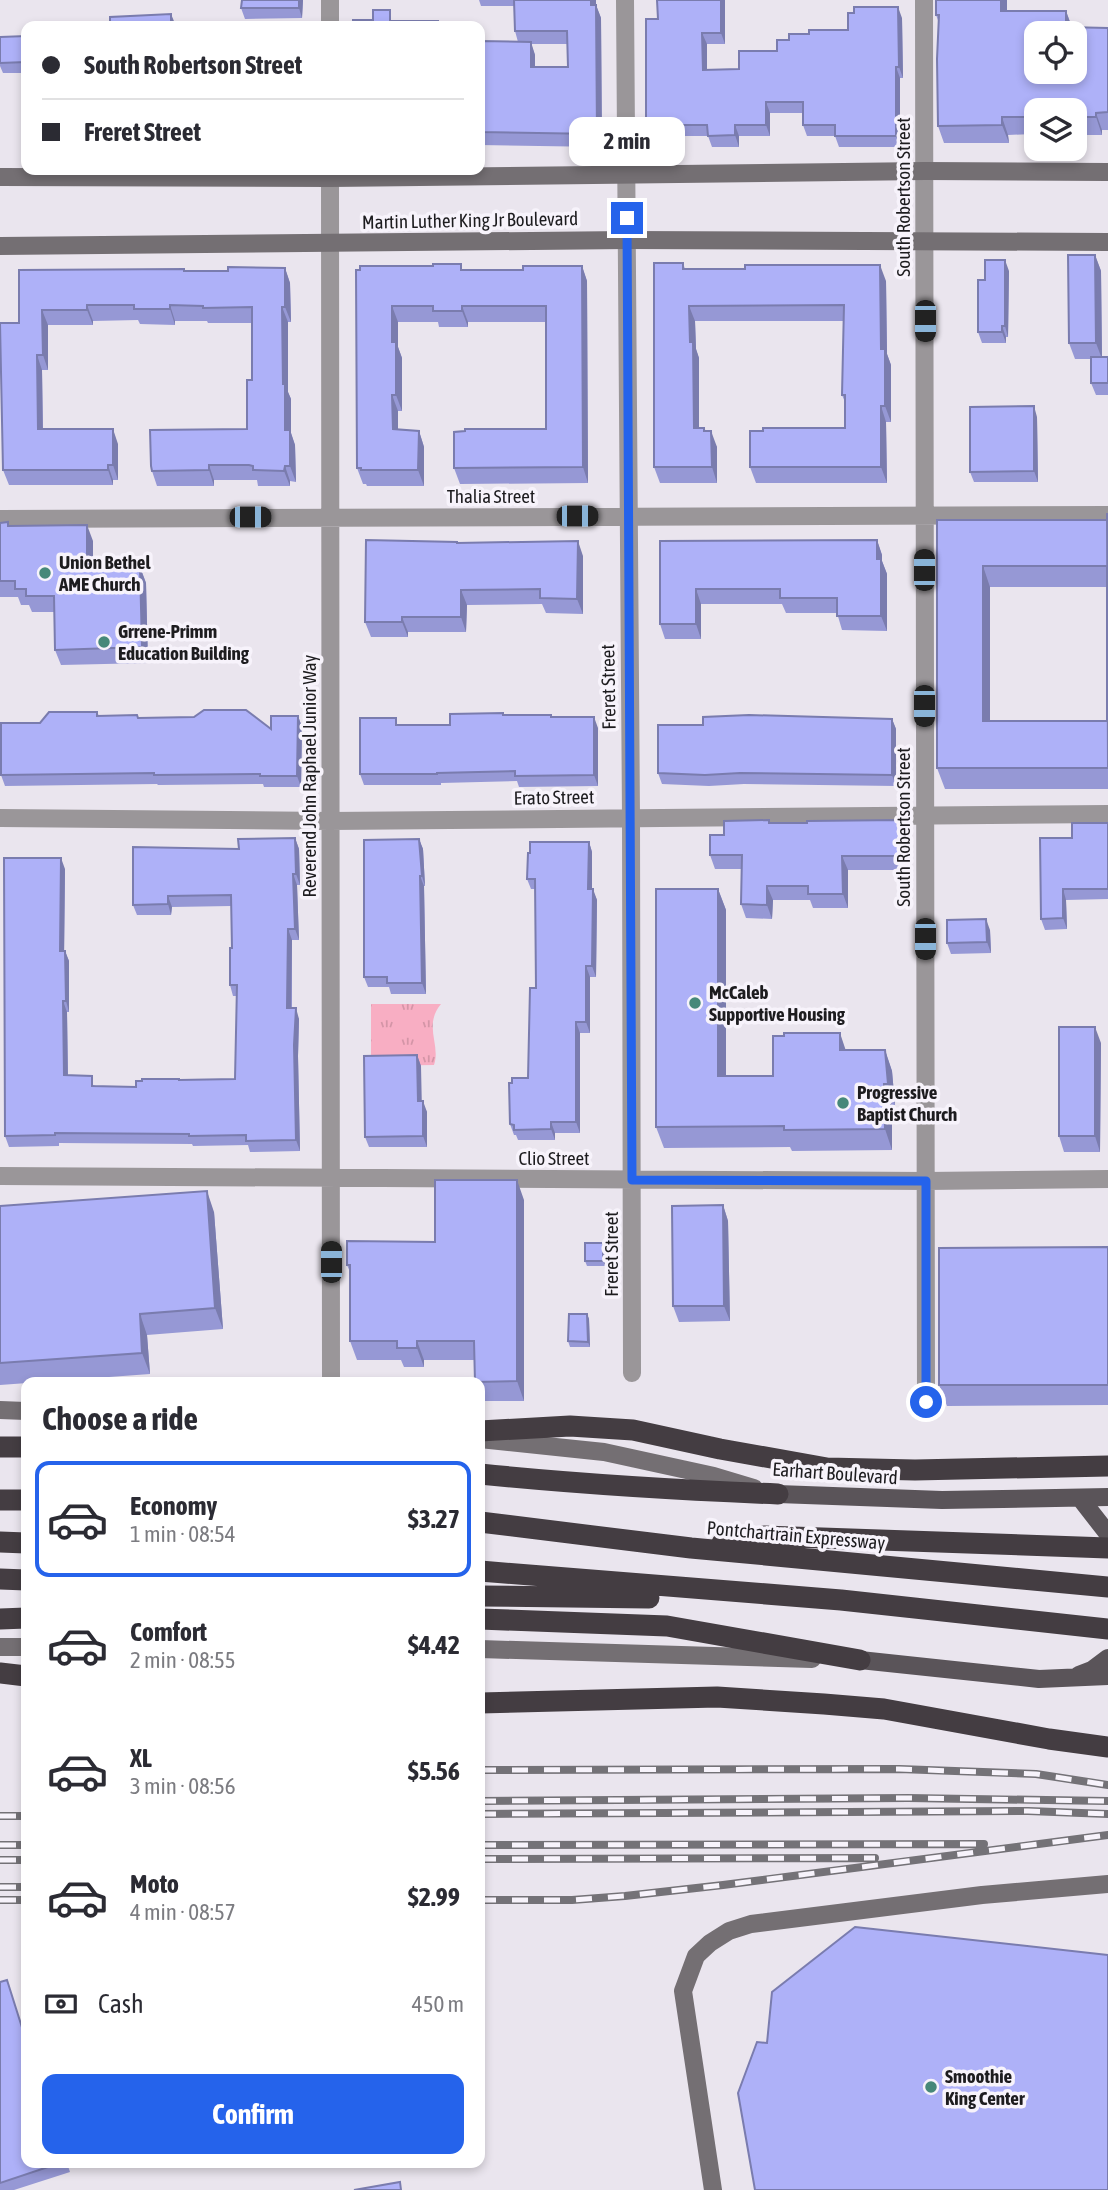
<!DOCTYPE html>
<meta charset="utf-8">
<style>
:root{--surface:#fff;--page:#f7f7f7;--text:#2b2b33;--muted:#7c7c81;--line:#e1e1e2;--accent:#2563eb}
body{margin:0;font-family:"Asap Condensed",sans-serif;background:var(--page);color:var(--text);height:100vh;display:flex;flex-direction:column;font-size:26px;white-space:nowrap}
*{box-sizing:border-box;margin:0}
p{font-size:23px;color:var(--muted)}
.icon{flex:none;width:38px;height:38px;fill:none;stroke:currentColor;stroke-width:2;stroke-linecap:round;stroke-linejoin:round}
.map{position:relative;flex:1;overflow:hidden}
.panel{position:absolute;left:21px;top:1377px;width:464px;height:791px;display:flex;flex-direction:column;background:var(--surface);border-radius:14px;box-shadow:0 4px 10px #0003}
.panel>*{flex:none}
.hud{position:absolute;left:21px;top:21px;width:464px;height:154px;border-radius:14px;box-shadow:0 4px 10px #0003;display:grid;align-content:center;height:154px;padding:0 21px;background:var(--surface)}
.buttons{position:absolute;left:1024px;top:21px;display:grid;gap:14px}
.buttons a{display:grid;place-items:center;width:63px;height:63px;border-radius:14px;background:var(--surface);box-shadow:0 4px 10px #0003;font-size:35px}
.end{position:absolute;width:32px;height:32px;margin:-16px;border:9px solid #2563eb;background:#fff;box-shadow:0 0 0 4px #fff}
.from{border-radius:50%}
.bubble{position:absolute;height:49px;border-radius:14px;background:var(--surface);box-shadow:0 4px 10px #0003;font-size:23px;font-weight:700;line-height:49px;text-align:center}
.car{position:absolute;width:21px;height:42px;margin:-21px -10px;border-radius:9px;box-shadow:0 0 5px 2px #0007;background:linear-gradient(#222 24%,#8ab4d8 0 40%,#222 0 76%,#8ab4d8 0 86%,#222 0)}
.hud b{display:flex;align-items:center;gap:24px;height:66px;font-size:26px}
.hud b+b{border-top:2px solid var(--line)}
.hud i{width:18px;height:18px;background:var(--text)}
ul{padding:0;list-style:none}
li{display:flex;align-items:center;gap:21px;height:116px;margin:0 14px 10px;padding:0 7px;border:4px solid transparent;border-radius:14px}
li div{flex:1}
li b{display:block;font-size:26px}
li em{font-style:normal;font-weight:700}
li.on{border-color:var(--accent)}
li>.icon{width:63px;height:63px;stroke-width:1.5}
h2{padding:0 21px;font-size:32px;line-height:84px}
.pay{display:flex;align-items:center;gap:18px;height:77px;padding:0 21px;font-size:26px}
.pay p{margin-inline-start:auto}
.action{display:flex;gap:14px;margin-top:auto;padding:14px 21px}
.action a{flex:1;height:80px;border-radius:14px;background:var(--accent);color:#fff;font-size:28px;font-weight:700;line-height:80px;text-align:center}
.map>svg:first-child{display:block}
.park{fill:url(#park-tufts)}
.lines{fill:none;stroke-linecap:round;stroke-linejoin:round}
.street{stroke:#9a9699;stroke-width:18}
.secondary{stroke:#746f73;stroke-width:18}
.primary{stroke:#5a5459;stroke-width:18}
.highway{stroke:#443d42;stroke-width:21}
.rail-casing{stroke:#747277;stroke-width:8}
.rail{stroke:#f7f3fb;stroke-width:5;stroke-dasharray:16;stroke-linecap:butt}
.wall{fill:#9698d5;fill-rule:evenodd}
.shaded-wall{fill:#7a7cae}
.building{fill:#aeb1f8;stroke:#7a7cae;stroke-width:2;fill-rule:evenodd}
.route{stroke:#2563eb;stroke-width:9}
.poi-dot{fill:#468879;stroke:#f7f3fb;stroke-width:2.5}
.labels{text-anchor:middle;stroke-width:7;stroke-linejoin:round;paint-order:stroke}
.street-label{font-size:19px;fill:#1d1c1f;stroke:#f7f3fb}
.poi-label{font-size:19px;font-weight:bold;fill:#1d1c1f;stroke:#f7f3fb;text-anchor:start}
</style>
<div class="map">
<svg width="1108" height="2190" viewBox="0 0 1108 2190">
<defs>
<pattern id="park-tufts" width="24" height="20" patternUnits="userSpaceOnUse" patternTransform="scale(1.75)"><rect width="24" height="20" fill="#f8aec3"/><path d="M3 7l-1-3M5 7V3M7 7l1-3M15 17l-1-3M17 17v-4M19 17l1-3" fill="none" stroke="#d495a7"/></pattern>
</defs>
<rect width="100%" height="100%" fill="#eae5ee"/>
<path class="park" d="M371,1004H441C423,1026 441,1044 434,1065L371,1066Z"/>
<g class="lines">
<path class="street" d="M330,0V26
M625,0L631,817L632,1373
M924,0L926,1402
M330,170L331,1382
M0,519L1108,515
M0,818L330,821L1108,814
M0,1176L926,1181L1108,1179"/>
<path class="secondary" d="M0,177L330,178L925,171L1108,172
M0,246L627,240L1108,242
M0,1410L26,1411
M480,1439L604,1452L714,1476L754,1488
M0,1647H26
M480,1649L812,1659
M713,2190L683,1991L696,1956L710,1943L729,1931L751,1924L982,1895L1108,1884"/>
<path class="primary" d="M778,1494L942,1500L1108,1497
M1080,1498L1108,1534
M860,1660L1039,1679L1108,1676
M1079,1675L1092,1670L1108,1658"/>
<path class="highway" d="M480,1431L570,1426L633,1430L720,1449L827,1468L915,1470L1108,1466
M0,1447H26
M480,1474C579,1484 678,1490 778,1494
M0,1500H26
M480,1522L691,1548L1108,1587
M0,1542L26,1543
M722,1543L764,1536L1108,1548
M480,1571L841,1600L1108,1629
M0,1579L26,1580
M480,1596L649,1598
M0,1619L26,1618
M480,1619L667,1626L860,1660
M0,1673L26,1676
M480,1703L717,1697L824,1704L884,1709L1049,1739L1108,1747"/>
<defs>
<path id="rail" d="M480,1770L899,1769L1036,1774L1108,1785
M480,1801L908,1798L1108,1801
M480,1814L1028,1811L1108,1814
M0,1816H26
M0,1845H26
M480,1845L984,1844
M480,1859L875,1858
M0,1860H26
M0,1887H26
M0,1900H26
M480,1900H572L625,1896L723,1885L1108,1835"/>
</defs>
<use href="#rail" class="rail-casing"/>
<use href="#rail" class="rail"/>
</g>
<path class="wall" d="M303,0L302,18L245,19L241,8Z
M479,0H596V5L601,18L602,147L480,145V41L518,42L515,31L514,6H481ZM531,44H567L568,67H535V55Z
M725,0V44H707V70L739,69L777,51L789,40L809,34L848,30L902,18L903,78H900V147H839L835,136H807L803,125V113H770V136H739V147H712L708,136H650L646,125L658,19Z
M1007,0V11H1066L1072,27L1108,28V130H1102V135H1074V110H1036V130H1033V134L1008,135L1009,143H944L938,126L939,23L936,15Z
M26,36V73H3L0,66V37Z
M1095,255L1101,271L1102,357H1108V395H1096L1091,383V359H1075L1069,343Z
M683,263L685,269L886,281L887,354L891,365V422H886L887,483H756L750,467L845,428V402L842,395L844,321H695L696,349L699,358V428H704L717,447V483H660L654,467Z
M582,266L587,281L588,483L460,484L454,468L546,429V322H468V327H439L438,322H398V347L402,358V411H398V430L419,431L424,447V486H367L366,484H363L357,468L356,270H523Z
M285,268L290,283L291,322H288V392L291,399V433L295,445L296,482L290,481V486H258L257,480H214V486H157L152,471L247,429L252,380V323H208L207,321H175V325L140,324L138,320L93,321V325H48V370H42L43,429L118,444V480H113V485H9L3,470L19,323V270L228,271Z
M1009,271L1008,337H1006V343H982L978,332L985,280Z
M1037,417L1038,482H974L970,472Z
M1108,513V789H945L937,768V520H1107ZM990,587H1107V721H990Z
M0,523L10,526L93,541V569L140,567L146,583L148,663L61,665L55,650L54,612H32L29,605H21L18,597H0Z
M877,540L882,555V561L887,574V631L842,630L837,613H786L782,604H701V639H665L660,624V541Z
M457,543L583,556V614L546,613L542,604L467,605L466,632H408V637H371L365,622Z
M97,712L99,716L139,718L271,729L298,716L302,727L301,787H264L263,784L158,785L157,784L5,786L1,775L40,723Z
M504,715H551L552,717L598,728V786L519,787L517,781L441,783V785H364L360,774L399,725H450Z
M892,719L896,729V786L744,784L709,786L662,784L658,773L703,725Z
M900,820L905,834V870H848V908H813L810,900H773L772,919L746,918L741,904L742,869H715L710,855L724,835L770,823H807Z
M1108,823V899L1066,900L1067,929L1045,930L1041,919L1072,838Z
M295,838L299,849L300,885H297L299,940H292V1008L299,1019L298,1056L300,1151L250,1152L248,1145L193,1146L192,1144L59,1143V1146L9,1147L5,1136L65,869L64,951H65L69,961V1012H67L68,1075L96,1086L136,1087L180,1080L235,1079L237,996H233L230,985L232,948L231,906L172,907L171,915H137L133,905L239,849Z
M419,839L423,849L425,886H424L426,994H391L389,987H368L364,977Z
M589,842L592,852V889L597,900L596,977H590V1033H580V1133H555V1140H518L516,1135H514L510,1124L512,1083L528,1078L536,988L535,889H531L527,879Z
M718,889L726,910V1076H773L846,1050H885L892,1071L895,1105H892V1150L792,1151L790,1147L664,1148L656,1127Z
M990,930L991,953L951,954L947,943Z
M1101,1043L1100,1152H1064L1059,1136Z
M417,1055L421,1066V1101L427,1112V1147H369L365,1137Z
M524,1200V1401H482L480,1395V1382H475L474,1360H424V1367H404L401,1360H357L350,1341V1272L347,1265L435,1242Z
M723,1205L728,1221L730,1321L679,1322L673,1306Z
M0,1206L214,1212L223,1329L147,1335L150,1374L0,1385Z
M1108,1247V1405L947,1406L939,1385Z
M605,1248V1266H587L585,1261Z
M587,1314L589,1319L590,1347H570L568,1341Z
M0,1982L26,2163H67L70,2172L14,2190H0Z"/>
<path class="shaded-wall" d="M299,0H303L302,18L299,8Z
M591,0H596V18L591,5Z
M721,0H725V44L721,33Z
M1001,0H1007V29L1001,11Z
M596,5L601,18L602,147L597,134Z
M898,7L902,18L903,78L899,67Z
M1066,11L1072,28L1066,27Z
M171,14L176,26H171Z
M702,33L707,44V81L703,70Z
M531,42L535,55V81L531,67Z
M896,67L900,78V147L896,136Z
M766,102L770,113V136L766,125Z
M1027,112L1033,130V134L1027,117Z
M1096,113L1102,130V135L1096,117Z
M1002,117L1008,135L1009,143L1002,125Z
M735,125L739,136V147L735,135Z
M1095,255L1101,271L1102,359L1096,343Z
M1005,260L1009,271L1008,337L1005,326Z
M880,265L886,281L887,354L891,365V422L885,406L881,349Z
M582,266L587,281L588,483L583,467Z
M285,268L290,283L291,322L285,307Z
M87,305L93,321V325L87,310Z
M170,305L175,321V325L170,309Z
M392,306L398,322V347L402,358V411L396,395L392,342Z
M462,306L468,322V327L462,311Z
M689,306L695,321L696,349L699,358V444L694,428Z
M282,307L288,322V392L291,399V433L295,445L296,482L290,466L285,430L283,384Z
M42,310L48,325V370L43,355Z
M1002,326L1006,337V343L1002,332Z
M37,355L42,370L43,444L38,429Z
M392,395L398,411V445L393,429Z
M881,406L886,422L887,483L881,467Z
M1034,406L1037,417L1038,482L1034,471Z
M113,429L118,444V480L113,465Z
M419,431L424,447V486L418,470Z
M711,431L717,447V483L712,467Z
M108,465L113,480V485L108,470Z
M209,465L214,480V486L209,470Z
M285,466L290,481V486L284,471Z
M87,525L93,541V585L87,569Z
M877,540L882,555V561L887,574V631L881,616L877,559Z
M578,541L583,556V614L577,599Z
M983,566L990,587V742L983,721Z
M140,567L146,583L148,663L142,647Z
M696,589L701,604V639L696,624Z
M461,590L467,605L466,632L461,617Z
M402,617L408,632V637L402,622Z
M298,716L302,727L301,787L297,776Z
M594,717L598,728V786L594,775Z
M892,719L896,729V786L892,775Z
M900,820L905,834V870L900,856Z
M295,838L299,849L300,885L296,874Z
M419,839L423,849L425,886L422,876Z
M589,842L592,852V900L588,889Z
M842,856L848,870V908L843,894Z
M61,858L65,869L64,962L60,951Z
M293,874L297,885L299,940L295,929Z
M420,876L424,886L426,994L422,983Z
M767,886L773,900L772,919L767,905Z
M593,889L597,900L596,977L592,966Z
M718,889L726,910V1097L718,1076Z
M1063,889L1066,900L1067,929L1063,918Z
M168,896L172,907L171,915L168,904Z
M986,919L990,930L991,953L987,942Z
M288,929L292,940L291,1019L287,1008Z
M65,951L69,961V1012L66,1001Z
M586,966L590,977V1033L586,1022Z
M63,1001L67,1012L68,1085L64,1075Z
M296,1008L299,1019L298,1056L300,1151L296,1140L294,1045Z
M576,1022L580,1033V1133L576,1122Z
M1095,1027L1101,1043L1100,1152L1095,1136Z
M840,1033L847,1054L840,1050Z
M885,1050L892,1071L895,1105L888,1084Z
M417,1055L421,1066L422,1112L418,1101Z
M884,1084L892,1105V1150L885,1129Z
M423,1101L427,1112V1147L423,1136Z
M551,1122L555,1133V1140L551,1129Z
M517,1180L524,1200V1401L517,1381Z
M207,1191L214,1212L223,1329L215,1308Z
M723,1205L728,1221L730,1321L724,1306Z
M603,1243L605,1248V1266L603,1261Z
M140,1314L147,1335L150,1374L142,1353Z
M587,1314L589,1319L590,1347L588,1342Z
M417,1341L424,1360V1367L417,1348Z"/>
<path class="building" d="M242,0H299V8H241Z
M514,0H591V5H596L597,134L480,132V41L531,42V67H568L567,31H515Z
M657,0H721V33H702L703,70L739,69V51H777V40H789V34H809V30H848V13H854V7H898L899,67H896V136H835V125H803V102H766V125H735V135L708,136L707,125H646V19H658Z
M936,0H1001V11H1066V27L1108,28V112L1096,113V117H1074V110H1036V112H1027V117H1002V125L938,126L937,59L939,15H936ZM1036,33H1074V72H1036Z
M373,10H390V21H438V26H353V20H373Z
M171,14V26H110V17Z
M26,36V62L0,63V37Z
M1068,255H1095L1096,343H1069Z
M985,260H1005V326H1002V332H978V280H985Z
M654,263H683V269H745V265H880L881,349H885V406H881V467H750V431H763V428H845V395H842L844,305L689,306L690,342H693L694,428H704V431H711L712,467H654Z
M433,264H461V270H523V266H582L583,467L454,468V432L465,431V429H546V306H462V311H433V306H392V342H396V395H392L393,429L419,431L418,470H361V468H357L356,270H360V266H433Z
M228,267L285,268V307H282L283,384H285V430H290V466H285L284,471L253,470V466L249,465H209V470L152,471L151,466L150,430L247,429V380H252V307L203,308V306L170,305V309H134V305H87V310H42L43,355H37L38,429H113V465H108V470H3L0,323H19V270L184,269V271H228Z
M1091,357H1108V383H1091Z
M1034,406V471L970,472V407Z
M1107,513L1108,768H937V520H1107ZM983,566H1107V721H983Z
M8,522V526L87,525V569L140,567L142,647L55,650L54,596H26V589H15V581H0V523Z
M366,540L457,542V543L578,541L577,599L540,598V589L461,590V617H402V622H365Z
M877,540V559H881V616H837V598H780V589H696V624H660V541Z
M204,710H246L271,729V716H298L297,776H260V774L154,775V773L1,775V723H40L49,712H97V716L137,715L138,718L194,717Z
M503,713V715H551V717H594V775L515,776V771L437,773V774H360V718H396V725H450V714Z
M749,715L892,719V775L740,773L705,775L658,773V725H703V717Z
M769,820V823H807V821L900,820V856H842L843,894H808V886H767V905L741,904L742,855H710V835H724V821Z
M1072,823H1108V889H1063V918L1041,919L1040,838H1072Z
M295,838L296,874H293L295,929H288L287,1008H296L294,1045L296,1140L246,1141V1135L189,1136V1134L55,1133V1135L5,1136L4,858H61L60,951H65L66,1001H63L64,1075L92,1076V1086L136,1087V1081H142V1079H179V1080L235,1079L237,985H230V948H232L231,895L168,896V904L133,905V847L239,849L238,839Z
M419,839L422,876H420L422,983H387V977H364V840Z
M530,842H589L588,889H593L592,966H586V1022H576V1122H551V1129L514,1130V1125L510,1124L509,1083H512V1078H528L530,988H536L535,879H527L528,853H530Z
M656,889H718V1076H773V1036H784V1033H840V1050H885L888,1084H884L885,1129L784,1130V1126L656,1127Z
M986,919L987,942L947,943V920Z
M1059,1027H1095V1136H1059Z
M417,1055L418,1101H423V1136L365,1137L364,1056Z
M435,1180H517V1381L475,1382L474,1341H417V1348H397V1341H350V1265H347V1241L435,1242Z
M207,1191L215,1308L140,1314L142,1353L0,1363V1206Z
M723,1205L724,1306H673L672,1206Z
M585,1243H603V1261H585Z
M1108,1247V1385H939V1248Z
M569,1314H587L588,1342L568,1341Z
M855,1927L1108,1955V2190H755L738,2093L757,2042L767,2043L772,1992Z
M7,1980L26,2040V2163H60L0,2183V1982Z
M400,2182L401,2190H354Z"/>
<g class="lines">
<path class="route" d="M627,218L632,1180L926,1181V1402"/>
</g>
<g class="poi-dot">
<circle cx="45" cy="573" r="7"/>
<circle cx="104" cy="642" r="7"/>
<circle cx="695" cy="1003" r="7"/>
<circle cx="843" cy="1103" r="7"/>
<circle cx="931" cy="2087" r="7"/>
</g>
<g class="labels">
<g class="street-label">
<text transform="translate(903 197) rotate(-90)" y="7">South Robertson Street</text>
<text transform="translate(470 220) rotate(-1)" y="7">Martin Luther King Jr Boulevard</text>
<text x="491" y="503">Thalia Street</text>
<text transform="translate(608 687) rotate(-91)" y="7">Freret Street</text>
<text transform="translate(309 776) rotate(-90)" y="7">Reverend John Raphael Junior Way</text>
<text transform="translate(554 797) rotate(-1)" y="7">Erato Street</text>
<text transform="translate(903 827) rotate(-90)" y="7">South Robertson Street</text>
<text x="554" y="1165">Clio Street</text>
<text transform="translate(611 1254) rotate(-90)" y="7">Freret Street</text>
<text transform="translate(835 1473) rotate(4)" y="7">Earhart Boulevard</text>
<text transform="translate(796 1535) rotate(5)" y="7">Pontchartrain Expressway</text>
</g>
<g class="poi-label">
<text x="59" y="569">Union Bethel<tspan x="59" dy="22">AME Church</tspan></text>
<text x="118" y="638">Grrene-Primm<tspan x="118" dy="22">Education Building</tspan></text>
<text x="709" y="999">McCaleb<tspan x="709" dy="22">Supportive Housing</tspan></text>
<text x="857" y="1099">Progressive<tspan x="857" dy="22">Baptist Church</tspan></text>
<text x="945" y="2083">Smoothie<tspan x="945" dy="22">King Center</tspan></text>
</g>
</g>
</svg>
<div class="buttons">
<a><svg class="icon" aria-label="locate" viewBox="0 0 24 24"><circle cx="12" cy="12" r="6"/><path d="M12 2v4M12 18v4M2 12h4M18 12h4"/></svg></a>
<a><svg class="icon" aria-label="layers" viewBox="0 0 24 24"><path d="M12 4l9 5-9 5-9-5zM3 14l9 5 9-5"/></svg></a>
</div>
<i class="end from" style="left:926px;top:1402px"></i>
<i class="end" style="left:627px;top:218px"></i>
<div class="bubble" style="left:569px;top:117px;width:116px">2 min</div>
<i class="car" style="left:925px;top:321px;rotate:180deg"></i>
<i class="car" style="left:577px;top:516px;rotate:90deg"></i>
<i class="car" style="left:250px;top:517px;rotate:90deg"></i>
<i class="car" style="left:924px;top:570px;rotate:0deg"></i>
<i class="car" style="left:924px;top:706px;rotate:180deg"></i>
<i class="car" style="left:925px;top:939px;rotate:180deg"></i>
<i class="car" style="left:331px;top:1262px;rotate:0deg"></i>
<div class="hud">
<b><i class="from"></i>South Robertson Street</b>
<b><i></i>Freret Street</b>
</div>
<section class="panel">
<h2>Choose a ride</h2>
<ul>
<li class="on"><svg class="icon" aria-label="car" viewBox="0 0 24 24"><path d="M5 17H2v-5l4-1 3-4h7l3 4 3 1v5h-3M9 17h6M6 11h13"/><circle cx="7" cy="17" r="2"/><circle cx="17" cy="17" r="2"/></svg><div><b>Economy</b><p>1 min · 08:54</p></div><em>$3.27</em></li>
<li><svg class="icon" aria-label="car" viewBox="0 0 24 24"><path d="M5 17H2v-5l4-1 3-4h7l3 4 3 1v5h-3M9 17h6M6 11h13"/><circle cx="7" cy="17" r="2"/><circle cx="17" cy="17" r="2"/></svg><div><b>Comfort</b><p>2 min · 08:55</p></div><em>$4.42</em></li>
<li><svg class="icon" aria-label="car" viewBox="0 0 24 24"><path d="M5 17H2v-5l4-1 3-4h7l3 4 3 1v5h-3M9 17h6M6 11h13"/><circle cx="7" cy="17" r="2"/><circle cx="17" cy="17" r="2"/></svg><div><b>XL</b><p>3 min · 08:56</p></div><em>$5.56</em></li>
<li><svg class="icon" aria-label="car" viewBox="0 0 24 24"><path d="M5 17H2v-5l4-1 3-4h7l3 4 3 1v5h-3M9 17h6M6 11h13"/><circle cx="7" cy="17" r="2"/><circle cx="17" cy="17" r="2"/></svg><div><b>Moto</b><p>4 min · 08:57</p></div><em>$2.99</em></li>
</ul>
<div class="pay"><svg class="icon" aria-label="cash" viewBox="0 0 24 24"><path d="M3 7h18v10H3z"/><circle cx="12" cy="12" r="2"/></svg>Cash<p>450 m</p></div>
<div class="action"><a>Confirm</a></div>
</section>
</div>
